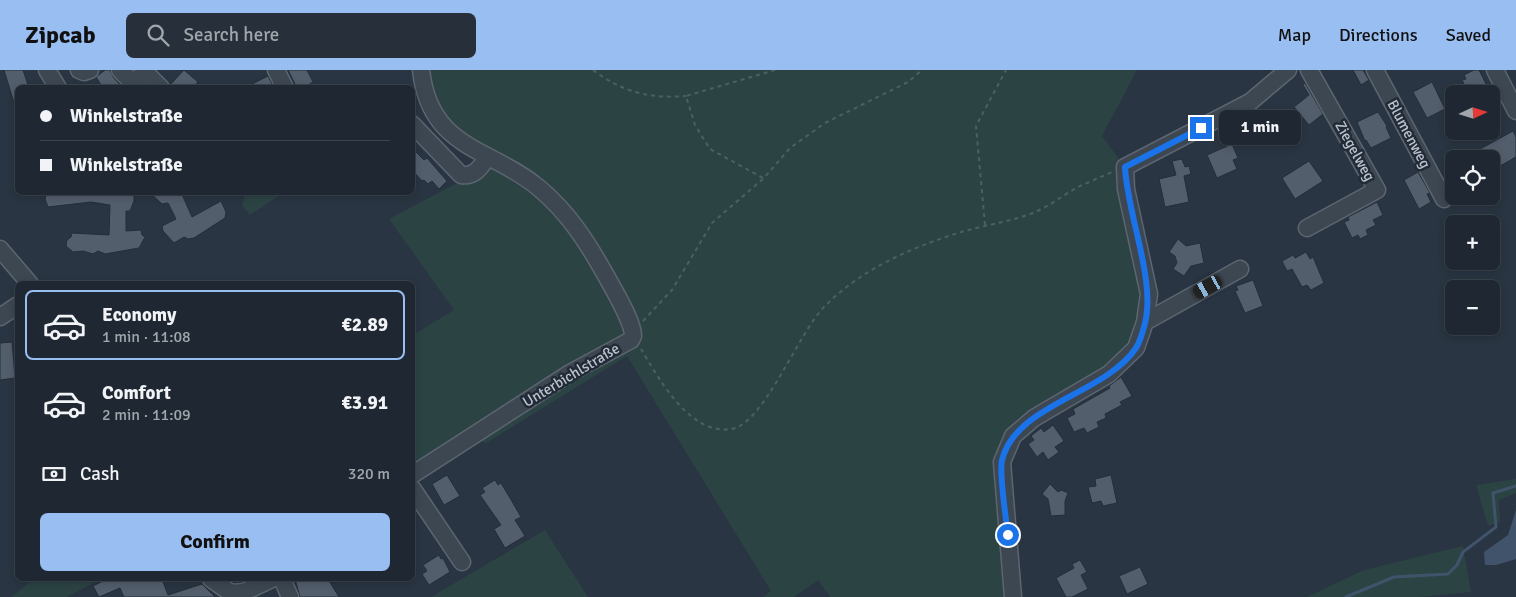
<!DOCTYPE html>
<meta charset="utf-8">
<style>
:root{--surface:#1f2832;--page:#27303a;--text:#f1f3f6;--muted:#a1a6ac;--line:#3c444d;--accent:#99bef2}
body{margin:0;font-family:Signika,sans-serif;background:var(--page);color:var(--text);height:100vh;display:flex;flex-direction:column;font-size:19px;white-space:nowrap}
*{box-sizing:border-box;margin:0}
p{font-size:16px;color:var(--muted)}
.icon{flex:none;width:28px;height:28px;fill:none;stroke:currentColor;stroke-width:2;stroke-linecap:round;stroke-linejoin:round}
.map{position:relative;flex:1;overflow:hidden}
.sheet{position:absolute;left:15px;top:211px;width:400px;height:300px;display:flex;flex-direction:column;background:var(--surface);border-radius:8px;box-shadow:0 2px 8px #0003,0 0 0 1px var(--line)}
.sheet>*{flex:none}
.top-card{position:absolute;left:15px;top:15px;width:400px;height:110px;border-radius:8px;box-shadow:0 2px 8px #0003,0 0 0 1px var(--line);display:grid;align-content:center;height:110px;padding:0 25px;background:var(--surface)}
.needle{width:32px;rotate:86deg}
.tools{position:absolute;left:1445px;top:15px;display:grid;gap:10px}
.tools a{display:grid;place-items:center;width:55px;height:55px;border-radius:8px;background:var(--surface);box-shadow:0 2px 8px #0003,0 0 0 1px var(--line);font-size:25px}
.end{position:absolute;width:22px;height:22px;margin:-11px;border:6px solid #1a73e8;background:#fff;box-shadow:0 0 0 2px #fff}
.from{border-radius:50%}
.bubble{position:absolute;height:35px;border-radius:8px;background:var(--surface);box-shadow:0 2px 8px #0003,0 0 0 1px var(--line);font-size:16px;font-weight:700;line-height:35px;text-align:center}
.car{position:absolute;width:15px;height:30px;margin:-15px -8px;border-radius:6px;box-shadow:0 0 4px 1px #0007;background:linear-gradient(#222 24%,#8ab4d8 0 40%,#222 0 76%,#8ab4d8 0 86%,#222 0)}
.top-card b{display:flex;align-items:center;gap:18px;height:48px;font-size:19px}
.top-card b+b{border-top:1px solid var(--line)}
.top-card i{width:12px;height:12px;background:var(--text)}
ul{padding:9px 0 0;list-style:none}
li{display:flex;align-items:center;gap:15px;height:70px;margin:0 10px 8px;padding:0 15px;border:2px solid transparent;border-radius:8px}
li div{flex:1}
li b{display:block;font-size:19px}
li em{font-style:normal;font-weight:700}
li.current{border-color:var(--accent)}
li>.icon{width:45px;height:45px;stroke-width:1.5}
.pay{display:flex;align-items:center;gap:12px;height:55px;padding:0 25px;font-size:19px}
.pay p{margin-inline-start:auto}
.action{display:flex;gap:10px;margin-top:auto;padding:10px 25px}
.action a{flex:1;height:58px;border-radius:8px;background:var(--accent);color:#111;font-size:20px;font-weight:700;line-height:58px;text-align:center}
header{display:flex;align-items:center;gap:30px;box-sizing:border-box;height:70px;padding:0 25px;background:var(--accent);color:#111}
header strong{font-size:24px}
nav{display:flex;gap:28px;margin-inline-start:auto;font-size:18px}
.search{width:350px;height:45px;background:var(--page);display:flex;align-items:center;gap:12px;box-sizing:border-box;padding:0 18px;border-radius:8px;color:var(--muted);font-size:19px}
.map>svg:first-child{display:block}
.green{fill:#2c4344}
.water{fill:#40536a}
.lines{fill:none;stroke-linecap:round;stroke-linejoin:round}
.stream{stroke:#40536a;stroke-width:3}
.building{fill:#535e6d;stroke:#242e3a}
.minor-casing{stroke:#5c6570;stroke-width:19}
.path{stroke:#4c6062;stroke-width:2;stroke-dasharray:4 4;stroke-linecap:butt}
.minor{stroke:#3d4752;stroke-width:16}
.route{stroke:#1a73e8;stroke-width:6}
.labels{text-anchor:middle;stroke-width:5;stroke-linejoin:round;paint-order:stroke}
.street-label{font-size:15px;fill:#bbc2cc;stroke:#222b38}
</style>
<header>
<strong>Zipcab</strong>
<div class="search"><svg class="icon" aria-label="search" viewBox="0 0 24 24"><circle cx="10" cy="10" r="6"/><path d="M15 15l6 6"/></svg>Search here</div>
<nav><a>Map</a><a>Directions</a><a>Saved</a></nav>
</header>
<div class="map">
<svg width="1516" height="527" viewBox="0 0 1516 527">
<rect width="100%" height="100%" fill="#293542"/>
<path class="green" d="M428,0H1137L1102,66L1122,93L1117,109L1143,228L1141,250L1125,283L1008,366L1005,527H830L818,510L794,527H763L771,521L627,286L486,373L480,371L413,412V265L454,240L389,149L459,112L466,114L491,98L499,88C455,62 440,51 428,0Z
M245,123V122L283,123L250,145L242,135Z
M1516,409V423L1499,430L1500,452L1488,456L1476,415Z
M545,460L588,527H431Z
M1463,476L1471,522L1419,527H1307L1364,500Z
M33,509H100L67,527H12Z"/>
<path class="water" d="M1516,440V489L1496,495H1485L1484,482L1508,465Z"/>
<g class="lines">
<path class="stream" d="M1346,527L1394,507L1448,504L1457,495L1463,482L1496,457L1493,423L1516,416"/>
</g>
<path class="building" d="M4,0H23L29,18H18V36H15Z
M105,0H110L113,7L123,18H103L96,7Z
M184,0L198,12L192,18H171L170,15Z
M288,0H307L313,12L303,18H297Z
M1353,0H1363L1369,10L1361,15Z
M1474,0H1479L1487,16L1473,23L1471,20L1468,22L1462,10L1466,9L1464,5Z
M268,6L274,18H244Z
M1432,12L1445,39L1427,48L1413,22Z
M1305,13L1323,44L1309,55L1294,37L1309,25L1303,15Z
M1378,42L1387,56L1386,57L1391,68L1371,78L1366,70L1365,71L1357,52Z
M1272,45L1280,64L1258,74L1249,54Z
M1513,61L1516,67V87L1491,101V89H1447L1468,79L1471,84Z
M1232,74L1238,88L1233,90L1237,99L1217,108L1207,85Z
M412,78L424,90L427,88L447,111L439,119L432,111L428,114L424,110L422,111L412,100Z
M1182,89L1185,97L1189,96L1191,104L1184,106L1189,132L1165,137L1159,109L1176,105L1172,91Z
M1309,91L1323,111L1295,129L1282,108Z
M1418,102L1430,123L1427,124L1431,132L1419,139L1404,110Z
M47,122L131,124L134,126V131L130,141H126V161L141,160L142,165L145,167L139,178L105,184L98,181L93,184L83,181L73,182L66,176L67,170L71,167L72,163L109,165L110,135L91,132L48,137L45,129Z
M149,122H181L192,147L221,131L226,142L225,148L194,168L188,169L184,167L174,173L163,161L162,156L176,149L168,133L162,134Z
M1377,132L1383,145L1373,150L1376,155L1366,160L1368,165L1360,169L1358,165L1352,168L1344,152L1349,150L1348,147Z
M1178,169L1186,176L1200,173L1204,193L1191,196L1184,206L1173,199L1177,193L1175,186L1169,182Z
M1306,182L1310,189L1313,187L1324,213L1311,220L1307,215L1302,217L1292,199L1287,201L1282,191L1293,185L1295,188Z
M1253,210L1263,236L1245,243L1235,221L1238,220L1236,216Z
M12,272L15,308L0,310V273Z
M1121,307L1132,326L1120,332L1122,335L1105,344L1106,348L1097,352L1099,357L1087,363L1084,358L1074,362L1067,348L1075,344L1073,339L1110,318L1109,316Z
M1053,355L1064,371L1055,377L1059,382L1048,390L1043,382L1037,387L1028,374L1034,370L1031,366L1041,358L1044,362Z
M447,405L460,426L444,435L432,414Z
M1111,405L1117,433L1103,436L1101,431L1092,433L1088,417L1096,416L1095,409Z
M495,410L498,415L501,413L510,428L521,447L515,450L525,466L505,478L494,459L501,455L480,425L485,422L482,418Z
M1050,414L1058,422L1061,420L1068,423L1065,431V445L1051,446L1048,429L1042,424Z
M439,485L441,489L443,488L450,502L429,515L422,504L427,501L423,495Z
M1080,490L1087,502L1081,505L1088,519L1072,527H1066L1056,508L1074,498L1072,494Z
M1140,497L1148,514L1127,524L1119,506Z
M107,509H162L168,525L202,514L215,527H124L120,518L99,527L93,516Z
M295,509H328L339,527H300Z"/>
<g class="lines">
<defs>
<path id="minor" d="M47,0L58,18
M79,0L84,2L90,0
M120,0L131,11L147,4L161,18
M276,0L285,18
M1375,0L1444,129
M1495,0L1516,41
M412,54L461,105C474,107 480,98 487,88
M1307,158L1377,120L1309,0
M0,179L30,214
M0,247L18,235
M1145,252L1240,199
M412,405L570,303L631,270L633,266C633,252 616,224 609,211C589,175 570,144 539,118C490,77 430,80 421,0
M412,418L462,492
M211,509L231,523L244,522L272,509
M282,509L290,527
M1013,527L1002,392L1013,366L1034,348L1109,304L1136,278L1145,252L1149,224L1126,119L1125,97L1250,32L1288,0"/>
</defs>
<use href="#minor" class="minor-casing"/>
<path class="path" d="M593,0C622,22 650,29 686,26
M763,108L710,79L695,55L686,26L775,0
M985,155L976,56L1006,0
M643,251L672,220L712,153L764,108L790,78L825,53L908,12L922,0
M641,279C659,309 690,366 732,359C764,353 799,262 824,237C860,200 910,178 958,163C983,155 1011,152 1035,142C1050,136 1063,125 1078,117C1089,112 1101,107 1112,102"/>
<use href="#minor" class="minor"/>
</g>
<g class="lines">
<path class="route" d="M1008,465C1006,449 999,403 1002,390C1016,334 1104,325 1136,278C1140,272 1143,261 1145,253C1156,210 1127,144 1125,97L1201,58"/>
</g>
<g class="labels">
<g class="street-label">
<text transform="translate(1409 64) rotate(62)" y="5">Blumenweg</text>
<text transform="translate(1355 81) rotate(61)" y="5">Ziegelweg</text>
<text transform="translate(571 305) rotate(-31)" y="5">Unterbichlstraße</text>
</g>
</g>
</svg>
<div class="tools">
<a><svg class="needle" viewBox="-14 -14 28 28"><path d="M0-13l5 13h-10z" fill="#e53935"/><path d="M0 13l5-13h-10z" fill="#a1a6ac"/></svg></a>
<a><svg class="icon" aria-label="locate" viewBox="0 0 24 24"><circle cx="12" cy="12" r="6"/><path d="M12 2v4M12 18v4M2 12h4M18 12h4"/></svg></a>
<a>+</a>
<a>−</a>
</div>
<i class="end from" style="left:1008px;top:465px"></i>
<i class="end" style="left:1201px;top:58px"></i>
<div class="bubble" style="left:1219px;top:40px;width:82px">1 min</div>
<i class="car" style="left:1208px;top:217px;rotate:241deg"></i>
<div class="top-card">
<b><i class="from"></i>Winkelstraße</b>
<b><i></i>Winkelstraße</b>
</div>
<section class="sheet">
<ul>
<li class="current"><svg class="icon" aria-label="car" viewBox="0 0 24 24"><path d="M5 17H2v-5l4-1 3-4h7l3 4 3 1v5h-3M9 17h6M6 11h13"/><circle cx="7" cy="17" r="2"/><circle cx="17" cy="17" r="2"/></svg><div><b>Economy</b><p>1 min · 11:08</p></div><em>€2.89</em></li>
<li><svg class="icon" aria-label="car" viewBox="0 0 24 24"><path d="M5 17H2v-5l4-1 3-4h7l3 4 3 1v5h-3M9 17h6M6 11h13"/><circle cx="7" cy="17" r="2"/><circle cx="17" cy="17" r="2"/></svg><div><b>Comfort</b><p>2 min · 11:09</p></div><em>€3.91</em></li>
</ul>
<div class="pay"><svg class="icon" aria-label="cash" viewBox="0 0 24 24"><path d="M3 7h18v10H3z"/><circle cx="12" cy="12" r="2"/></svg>Cash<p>320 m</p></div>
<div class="action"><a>Confirm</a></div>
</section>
</div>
